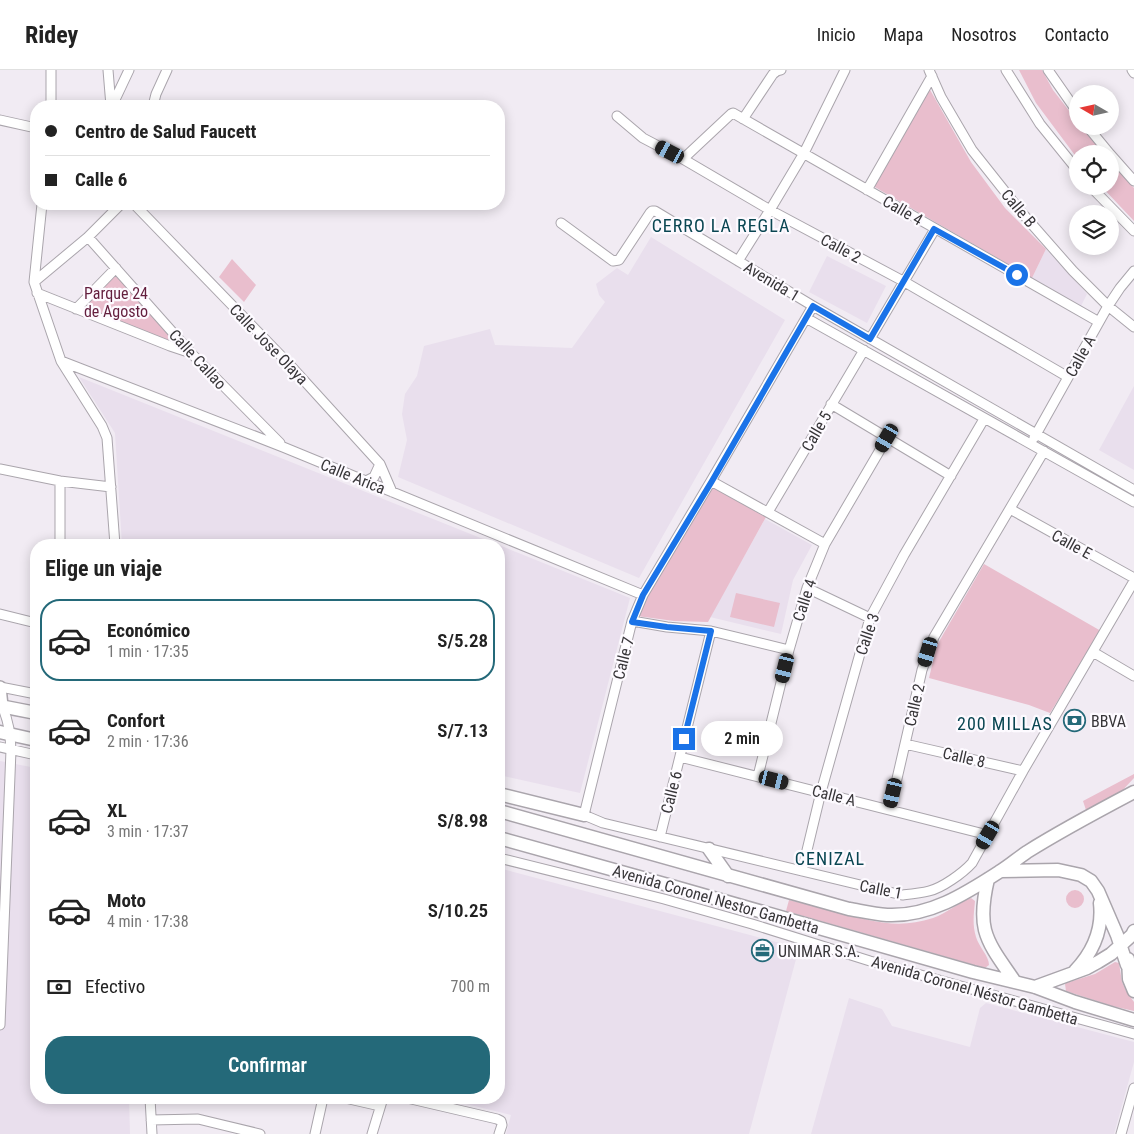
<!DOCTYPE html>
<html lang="es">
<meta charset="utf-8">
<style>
:root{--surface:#fff;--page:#f2f2f2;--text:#222;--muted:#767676;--line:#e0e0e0;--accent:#246979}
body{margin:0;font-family:"Roboto Condensed",sans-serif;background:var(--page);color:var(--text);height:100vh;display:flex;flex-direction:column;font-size:19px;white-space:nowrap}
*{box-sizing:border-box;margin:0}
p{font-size:16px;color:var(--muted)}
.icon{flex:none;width:28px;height:28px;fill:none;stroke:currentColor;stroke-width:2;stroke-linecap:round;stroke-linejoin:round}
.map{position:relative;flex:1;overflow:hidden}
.side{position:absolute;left:30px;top:469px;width:475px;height:565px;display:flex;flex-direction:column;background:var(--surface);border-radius:20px;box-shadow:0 2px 12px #0003}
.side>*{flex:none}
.top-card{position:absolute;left:30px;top:30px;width:475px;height:110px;border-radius:20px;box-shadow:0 2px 12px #0003;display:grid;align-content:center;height:110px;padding:0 15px;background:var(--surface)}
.needle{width:32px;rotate:279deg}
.buttons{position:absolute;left:1069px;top:15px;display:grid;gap:10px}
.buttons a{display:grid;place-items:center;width:50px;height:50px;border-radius:50%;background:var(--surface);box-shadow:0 2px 12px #0003;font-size:25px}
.end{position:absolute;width:22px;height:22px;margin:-11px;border:6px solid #1a73e8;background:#fff;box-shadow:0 0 0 2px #fff}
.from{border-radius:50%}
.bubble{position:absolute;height:35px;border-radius:18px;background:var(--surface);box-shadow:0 2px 12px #0003;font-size:16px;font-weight:600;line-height:35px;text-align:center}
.car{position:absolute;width:15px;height:30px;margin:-15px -8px;border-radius:6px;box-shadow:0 0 4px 1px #0007;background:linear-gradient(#222 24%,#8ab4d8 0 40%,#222 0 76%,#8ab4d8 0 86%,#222 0)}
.top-card b{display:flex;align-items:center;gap:18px;height:48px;font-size:19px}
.top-card b+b{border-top:1px solid var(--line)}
.top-card i{width:12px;height:12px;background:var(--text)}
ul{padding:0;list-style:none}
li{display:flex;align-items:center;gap:15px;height:82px;margin:0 10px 8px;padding:0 5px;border:2px solid transparent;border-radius:20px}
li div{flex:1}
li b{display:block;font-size:19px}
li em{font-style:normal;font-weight:600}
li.on{border-color:var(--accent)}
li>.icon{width:45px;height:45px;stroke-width:1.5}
h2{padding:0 15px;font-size:22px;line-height:60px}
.pay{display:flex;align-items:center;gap:12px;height:55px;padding:0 15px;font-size:19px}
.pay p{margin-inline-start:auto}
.cta{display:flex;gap:10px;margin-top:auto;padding:10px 15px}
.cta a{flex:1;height:58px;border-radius:20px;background:var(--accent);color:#fff;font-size:20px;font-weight:600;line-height:58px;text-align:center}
header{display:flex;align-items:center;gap:30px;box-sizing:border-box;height:70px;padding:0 25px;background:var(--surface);border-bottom:1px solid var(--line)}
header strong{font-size:24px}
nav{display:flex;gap:28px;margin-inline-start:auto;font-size:18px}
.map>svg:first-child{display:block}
.built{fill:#e9dfed}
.green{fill:#e9becd}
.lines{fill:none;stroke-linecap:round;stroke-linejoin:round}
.minor-casing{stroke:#aaa5ac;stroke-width:11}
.major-casing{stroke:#aaa5ac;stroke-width:14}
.highway-casing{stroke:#aaa5ac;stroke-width:15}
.minor{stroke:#fff;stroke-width:9}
.major{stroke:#fff;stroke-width:11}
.highway{stroke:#fff;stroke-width:12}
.route{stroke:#1a73e8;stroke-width:6}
.labels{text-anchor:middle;stroke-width:4.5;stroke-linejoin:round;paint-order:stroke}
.street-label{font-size:16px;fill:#373538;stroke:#fdfaff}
.park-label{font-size:16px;fill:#631e3d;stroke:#fdfaff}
.poi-label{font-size:16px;fill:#373538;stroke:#fdfaff;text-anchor:start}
.neighbourhood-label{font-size:18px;letter-spacing:1px;fill:#0a4652;stroke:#fdfaff}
</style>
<header>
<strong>Ridey</strong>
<nav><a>Inicio</a><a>Mapa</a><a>Nosotros</a><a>Contacto</a></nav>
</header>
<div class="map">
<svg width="1134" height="1064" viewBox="0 0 1134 1064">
<rect width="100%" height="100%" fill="#f1ebf3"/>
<path class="built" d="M651,167L785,250L639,508L398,407L407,370L402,344L405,324L417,306L424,276L490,259L495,275L572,278L605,232L599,225L596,214L617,198L628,205Z
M1046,179L1087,224L1081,236L1032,208Z
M827,186L886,216L867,253L809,222Z
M79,307L498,475H122L115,363Z
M1134,316V400L1099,380Z
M765,449L812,475L793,510L781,564L710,547Z
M499,475L630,528L580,723L499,705Z
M0,691L36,698V1028H129L130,1064H0Z
M499,798L799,878L749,1064H506L511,1045L442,1028H499Z
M849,928L882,939L892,956L970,977L980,938L986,933L1134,972V992L1114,1064H811Z"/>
<path class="green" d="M1019,0H1042L1053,20L1077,51L1078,56H1082L1103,84H1078L1077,88L1036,33Z
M929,18L971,92L1005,138L1046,179L1032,208L873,116Z
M1110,92L1134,118V151L1101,116H1110Z
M232,189L256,215L244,232L219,207Z
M113,206H118L121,209L172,268V271L170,273L84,239V234Z
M710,416L766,447L708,552L674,551L637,546Z
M984,494L1101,561L1050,643L1029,635L929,608L937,575Z
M736,523L780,533L774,557L730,547Z
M1134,704V708L1119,724L1086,740L1083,731Z
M1066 829a9 9 0 1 1 18 0a9 9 0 1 1-18 0Z
M971,828L975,831C974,843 972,854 976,867C979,877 989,886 989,895L985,898L786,841L789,830C806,834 824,839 842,843C873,852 900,859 933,848C947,843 958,833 971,828Z
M1115,892L1119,893L1122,912L1126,921L1134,932V941L1112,936L1066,921L1065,914L1066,913L1095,904Z"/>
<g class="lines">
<defs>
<path id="minor" d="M51,0V36
M108,0L111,36
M929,0L941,27L972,80L1022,143L1073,201L1108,236L1134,257
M1006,0L1040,54L1078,101
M1048,0L1078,43
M1132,0L1134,3
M112,36L129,0
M153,36L156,24L167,0
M617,46L643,68L683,89L770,140L903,211L1068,307
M743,49L773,4L777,1L781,0
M0,50L36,58
M1087,56L1110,84
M1110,84L1134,111
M683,89L731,44L733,43L1099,252
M1090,116L1134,161
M867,120L932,6
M42,134L34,212L61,291L102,356L107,368L115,475
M134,134L289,294L380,394L392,422
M561,153L613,191L619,190L650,143L652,141H655L813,236L1134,420
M88,167L191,283L280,373
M738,191L770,140L804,83L845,0
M34,212L88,167L121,134
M37,223L170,276L191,283
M813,236L711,411L643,525L632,551L584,745L603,753L902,825C911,824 921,823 929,821C942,818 963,803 972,793L1023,701L1134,511
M76,239L116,198
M806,248L1134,432
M870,269L935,159
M61,291L283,377L643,525
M831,334L951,406
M1034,368L1108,236L1120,218L1134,201
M0,399L60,411L111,417
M60,411V475
M366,411L374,407L380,394
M711,411L825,474
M1010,439L1134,508
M768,442L864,280
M807,518L870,548
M0,544L36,553
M632,551L667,557L711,561L789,580
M1093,582L1134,606
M0,617L36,624
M905,674L1023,701
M0,677L36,685
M680,687L988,765
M758,706L789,580L807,518L825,474L887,368
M890,739L922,600L934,567L1044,381
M660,767L711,561
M499,788L664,829L752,854L870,891L1134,964
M802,801L821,722L870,548L904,485L984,349
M0,955L11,680C10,663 9,652 2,636
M150,1028L152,1064
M345,1028L380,1036
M407,1028L497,1049L501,1051L502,1055L499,1064
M151,1050L198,1049L260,1064
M315,1064L323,1028
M372,1064L383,1028
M1121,1064L1134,1018"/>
<path id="major" d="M0,617L2,636"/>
<path id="highway" d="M0,636L36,643
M0,662L36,670
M499,724L584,745
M499,741L849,839C861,841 874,844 887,845C929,847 965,824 999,802C1009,796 1018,788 1027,782C1062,760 1098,741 1134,722
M499,768L668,815L973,902L1035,917L1075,932L1134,950
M709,779L728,806
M1001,801L1058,800L1081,805L1091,811L1098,821L1117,865L1127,895
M988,809C984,826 981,844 985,860C990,879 1004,895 1015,912
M1128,889L1129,909L1134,921
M1075,901C1093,882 1103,859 1100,833
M1035,917L1087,898L1098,892L1111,884L1132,865L1134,861"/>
</defs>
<use href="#minor" class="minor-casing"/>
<use href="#major" class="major-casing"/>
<use href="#highway" class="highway-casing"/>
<use href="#minor" class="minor"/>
<use href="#major" class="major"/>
<use href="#highway" class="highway"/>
</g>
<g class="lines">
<path class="route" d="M684,669L711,561L667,557L632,552L643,525L712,411L813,236L870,269L934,159L1017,205"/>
</g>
<defs>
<symbol id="bank-ring" viewBox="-11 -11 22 22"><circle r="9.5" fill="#fdfaff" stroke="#246979" stroke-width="1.5"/><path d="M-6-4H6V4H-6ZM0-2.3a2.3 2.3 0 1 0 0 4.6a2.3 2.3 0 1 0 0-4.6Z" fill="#246979"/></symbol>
<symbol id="office-ring" viewBox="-11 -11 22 22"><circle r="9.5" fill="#fdfaff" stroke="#246979" stroke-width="1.5"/><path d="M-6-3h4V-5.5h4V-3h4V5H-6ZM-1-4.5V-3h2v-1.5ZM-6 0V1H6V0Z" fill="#246979"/></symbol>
</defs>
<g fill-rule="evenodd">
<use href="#bank-ring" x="1062" y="638" width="25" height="25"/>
<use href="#office-ring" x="750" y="868" width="25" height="25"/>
</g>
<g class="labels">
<g class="street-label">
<text transform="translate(1019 138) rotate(50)" y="6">Calle B</text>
<text transform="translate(903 140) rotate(30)" y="6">Calle 4</text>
<text transform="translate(841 178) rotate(28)" y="6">Calle 2</text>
<text transform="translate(772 211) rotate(31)" y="6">Avenida 1</text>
<text transform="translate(269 274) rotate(46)" y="6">Calle Jose Olaya</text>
<text transform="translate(1080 286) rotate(-61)" y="6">Calle A</text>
<text transform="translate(198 289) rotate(47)" y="6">Calle Callao</text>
<text transform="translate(816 361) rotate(-60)" y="6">Calle 5</text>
<text transform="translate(353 406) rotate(22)" y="6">Calle Arica</text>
<text transform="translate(1072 474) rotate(29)" y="6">Calle E</text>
<text transform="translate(804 530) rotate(-72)" y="6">Calle 4</text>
<text transform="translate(867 564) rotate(-71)" y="6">Calle 3</text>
<text transform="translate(623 588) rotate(-76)" y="6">Calle 7</text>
<text transform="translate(914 635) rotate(-77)" y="6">Calle 2</text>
<text transform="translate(964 687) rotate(13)" y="6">Calle 8</text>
<text transform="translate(671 722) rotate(-76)" y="6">Calle 6</text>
<text transform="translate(834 725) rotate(14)" y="6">Calle A</text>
<text transform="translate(881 819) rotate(11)" y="6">Calle 1</text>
<text transform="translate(716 829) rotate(16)" y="6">Avenida Coronel Nestor Gambetta</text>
<text transform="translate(975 920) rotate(16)" y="6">Avenida Coronel Néstor Gambetta</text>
</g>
<g class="park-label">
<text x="116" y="229">Parque 24<tspan x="116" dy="18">de Agosto</tspan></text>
</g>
<g class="poi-label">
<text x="1091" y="657">BBVA</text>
<text x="778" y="887">UNIMAR S.A.</text>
</g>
<g class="neighbourhood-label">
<text x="721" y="162">CERRO LA REGLA</text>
<text x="1005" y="660">200 MILLAS</text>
<text x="830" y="795">CENIZAL</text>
</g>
</g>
</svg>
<div class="buttons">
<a><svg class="needle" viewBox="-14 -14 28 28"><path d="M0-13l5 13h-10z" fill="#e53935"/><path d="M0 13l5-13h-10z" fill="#767676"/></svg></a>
<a><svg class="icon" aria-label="locate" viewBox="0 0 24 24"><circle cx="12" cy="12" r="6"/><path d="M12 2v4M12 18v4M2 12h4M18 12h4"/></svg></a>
<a><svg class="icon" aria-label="layers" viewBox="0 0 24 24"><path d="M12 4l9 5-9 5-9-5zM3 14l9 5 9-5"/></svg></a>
</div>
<i class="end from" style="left:1017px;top:205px"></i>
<i class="end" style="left:684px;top:669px"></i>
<div class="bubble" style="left:701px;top:651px;width:82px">2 min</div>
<i class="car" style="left:670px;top:82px;rotate:298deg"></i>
<i class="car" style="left:887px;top:368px;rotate:210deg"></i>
<i class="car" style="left:928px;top:582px;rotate:197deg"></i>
<i class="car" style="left:785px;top:598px;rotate:194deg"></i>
<i class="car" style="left:774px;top:710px;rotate:104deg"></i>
<i class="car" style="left:893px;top:723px;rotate:193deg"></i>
<i class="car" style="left:988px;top:765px;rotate:210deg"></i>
<div class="top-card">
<b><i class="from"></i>Centro de Salud Faucett</b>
<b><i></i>Calle 6</b>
</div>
<section class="side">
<h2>Elige un viaje</h2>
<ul>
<li class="on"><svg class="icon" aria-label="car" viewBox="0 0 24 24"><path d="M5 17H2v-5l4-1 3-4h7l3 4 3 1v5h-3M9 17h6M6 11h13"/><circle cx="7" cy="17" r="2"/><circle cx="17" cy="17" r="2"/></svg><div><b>Económico</b><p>1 min · 17:35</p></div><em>S/5.28</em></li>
<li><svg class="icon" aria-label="car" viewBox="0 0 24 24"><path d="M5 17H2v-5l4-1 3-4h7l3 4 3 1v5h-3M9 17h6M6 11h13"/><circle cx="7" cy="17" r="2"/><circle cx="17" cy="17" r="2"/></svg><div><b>Confort</b><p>2 min · 17:36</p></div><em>S/7.13</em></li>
<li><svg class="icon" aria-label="car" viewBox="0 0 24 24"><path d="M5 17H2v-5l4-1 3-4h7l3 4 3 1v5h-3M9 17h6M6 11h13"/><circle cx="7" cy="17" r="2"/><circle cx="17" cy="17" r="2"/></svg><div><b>XL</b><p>3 min · 17:37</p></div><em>S/8.98</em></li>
<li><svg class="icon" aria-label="car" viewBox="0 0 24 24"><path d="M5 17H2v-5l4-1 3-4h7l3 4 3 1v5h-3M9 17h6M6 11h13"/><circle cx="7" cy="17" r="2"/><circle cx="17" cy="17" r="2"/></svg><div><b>Moto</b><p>4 min · 17:38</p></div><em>S/10.25</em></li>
</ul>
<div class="pay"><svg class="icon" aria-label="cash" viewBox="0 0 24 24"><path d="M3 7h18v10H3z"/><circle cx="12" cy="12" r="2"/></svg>Efectivo<p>700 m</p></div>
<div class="cta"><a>Confirmar</a></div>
</section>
</div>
